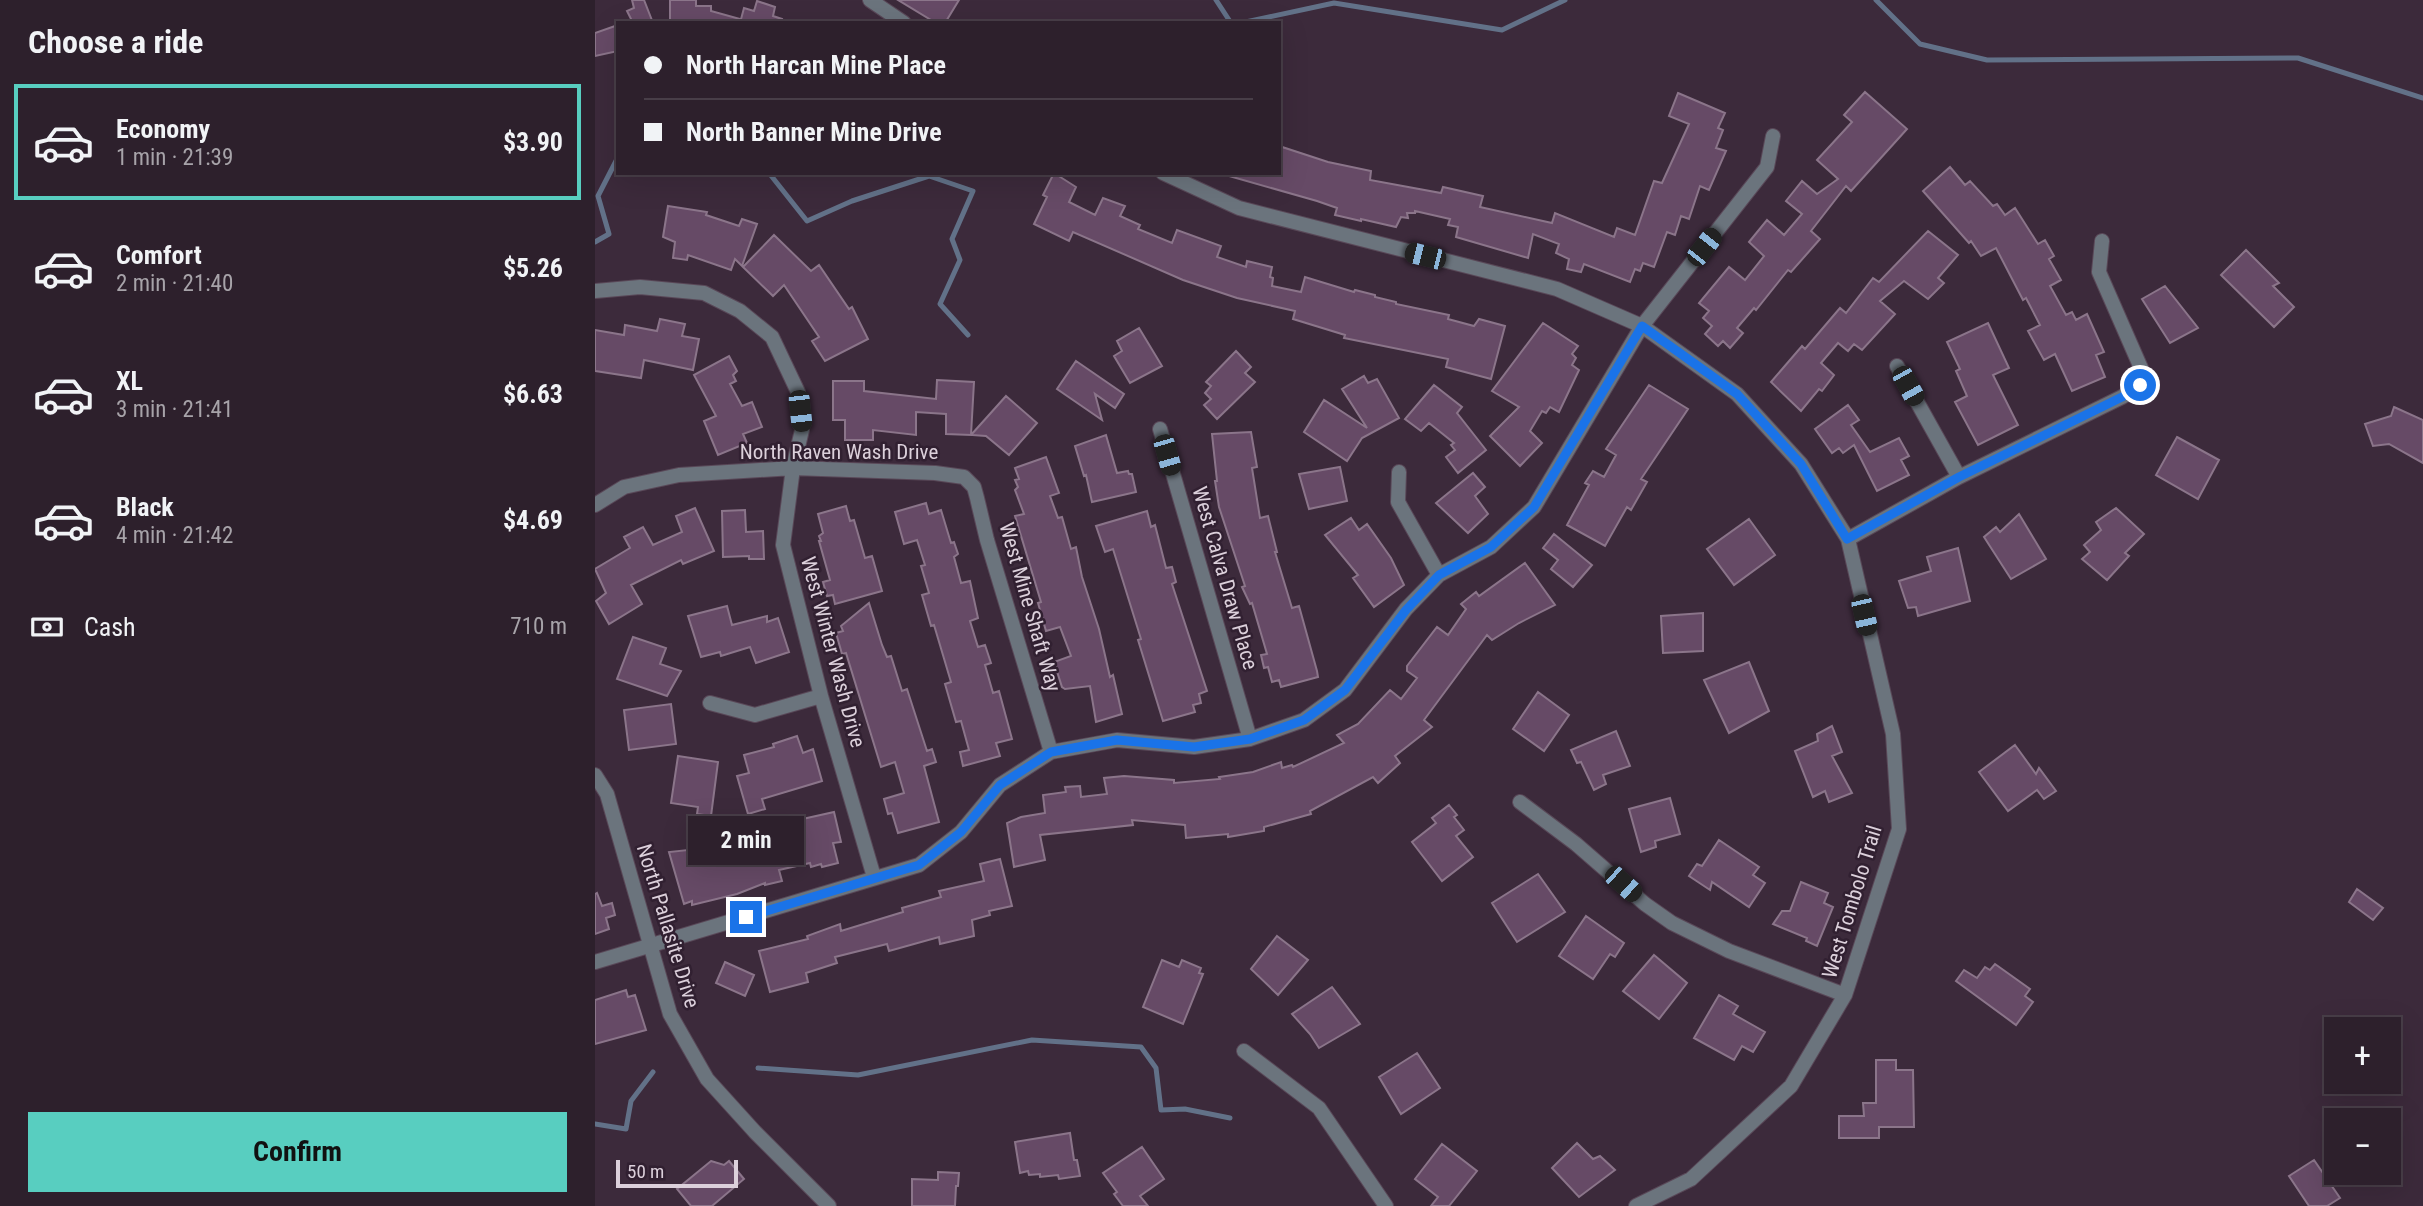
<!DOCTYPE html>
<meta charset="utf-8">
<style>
:root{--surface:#2d202c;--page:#392d38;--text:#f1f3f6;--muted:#a7a3a9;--line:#483e48;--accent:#58cec0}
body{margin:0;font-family:"Roboto Condensed",sans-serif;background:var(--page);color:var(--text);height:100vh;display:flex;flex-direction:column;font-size:26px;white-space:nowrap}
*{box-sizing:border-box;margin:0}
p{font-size:23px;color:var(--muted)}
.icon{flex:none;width:38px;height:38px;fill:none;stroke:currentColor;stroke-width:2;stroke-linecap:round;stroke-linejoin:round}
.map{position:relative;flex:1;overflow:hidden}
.panel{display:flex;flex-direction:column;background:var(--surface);width:595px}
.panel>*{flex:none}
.top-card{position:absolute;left:21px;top:21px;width:665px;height:154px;border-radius:0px;box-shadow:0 7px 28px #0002,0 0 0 2px var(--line);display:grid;align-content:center;height:154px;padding:0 28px;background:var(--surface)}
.fabs{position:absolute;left:1729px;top:1017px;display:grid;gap:14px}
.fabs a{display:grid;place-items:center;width:77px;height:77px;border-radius:0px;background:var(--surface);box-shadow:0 7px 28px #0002,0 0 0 2px var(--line);font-size:35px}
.scale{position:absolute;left:21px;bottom:18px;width:122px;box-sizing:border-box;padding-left:7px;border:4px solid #dcd0db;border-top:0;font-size:19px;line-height:24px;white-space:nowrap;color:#dcd0db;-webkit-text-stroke:5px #312031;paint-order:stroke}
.end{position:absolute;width:32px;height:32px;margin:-16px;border:9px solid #1a73e8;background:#fff;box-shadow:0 0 0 4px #fff}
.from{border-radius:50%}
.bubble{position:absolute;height:49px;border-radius:0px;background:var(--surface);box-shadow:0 7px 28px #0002,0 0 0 2px var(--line);font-size:23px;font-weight:700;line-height:49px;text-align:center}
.car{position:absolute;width:21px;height:42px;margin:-21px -10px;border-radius:9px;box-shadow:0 0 5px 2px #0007;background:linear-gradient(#222 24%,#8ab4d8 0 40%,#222 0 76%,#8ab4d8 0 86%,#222 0)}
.top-card b{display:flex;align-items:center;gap:24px;height:66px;font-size:26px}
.top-card b+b{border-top:2px solid var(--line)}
.top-card i{width:18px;height:18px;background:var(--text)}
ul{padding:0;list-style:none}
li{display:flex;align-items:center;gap:21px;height:116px;margin:0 14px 10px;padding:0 14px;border:4px solid transparent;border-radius:0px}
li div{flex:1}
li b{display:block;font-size:26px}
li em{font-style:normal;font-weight:700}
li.active{border-color:var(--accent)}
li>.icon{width:63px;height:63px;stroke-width:1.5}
h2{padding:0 28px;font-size:32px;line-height:84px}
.pay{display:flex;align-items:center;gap:18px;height:77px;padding:0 28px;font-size:26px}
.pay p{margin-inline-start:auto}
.action{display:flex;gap:14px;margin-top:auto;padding:14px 28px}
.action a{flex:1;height:80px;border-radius:0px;background:var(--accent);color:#111;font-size:28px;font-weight:700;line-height:80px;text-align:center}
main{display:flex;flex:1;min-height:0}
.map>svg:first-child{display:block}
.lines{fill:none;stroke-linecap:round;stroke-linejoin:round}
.stream{stroke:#627188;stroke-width:5}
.building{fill:#664a66;stroke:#8b758a;stroke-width:2}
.street-casing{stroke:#594858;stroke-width:16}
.street{stroke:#6b747d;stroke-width:14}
.route{stroke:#1a73e8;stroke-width:9}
.labels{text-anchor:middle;stroke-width:5;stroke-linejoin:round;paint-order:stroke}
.street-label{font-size:21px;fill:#dcd0db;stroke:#312031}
</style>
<main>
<section class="panel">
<h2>Choose a ride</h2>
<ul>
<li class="active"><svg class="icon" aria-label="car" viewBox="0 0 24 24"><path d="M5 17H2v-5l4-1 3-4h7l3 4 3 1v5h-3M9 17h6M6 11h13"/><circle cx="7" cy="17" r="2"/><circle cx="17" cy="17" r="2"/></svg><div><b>Economy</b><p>1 min · 21:39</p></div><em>$3.90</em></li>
<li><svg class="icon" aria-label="car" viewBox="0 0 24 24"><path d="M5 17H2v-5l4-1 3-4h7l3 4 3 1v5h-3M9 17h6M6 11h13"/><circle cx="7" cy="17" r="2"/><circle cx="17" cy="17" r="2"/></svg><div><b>Comfort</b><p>2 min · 21:40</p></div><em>$5.26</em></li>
<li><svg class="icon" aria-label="car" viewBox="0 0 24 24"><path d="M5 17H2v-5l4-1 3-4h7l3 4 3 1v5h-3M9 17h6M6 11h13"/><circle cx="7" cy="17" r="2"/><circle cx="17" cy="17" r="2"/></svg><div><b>XL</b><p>3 min · 21:41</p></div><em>$6.63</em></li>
<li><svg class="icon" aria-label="car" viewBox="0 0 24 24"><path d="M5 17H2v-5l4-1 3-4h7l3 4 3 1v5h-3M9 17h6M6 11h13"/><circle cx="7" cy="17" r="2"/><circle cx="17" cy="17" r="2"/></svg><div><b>Black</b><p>4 min · 21:42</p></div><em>$4.69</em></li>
</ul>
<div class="pay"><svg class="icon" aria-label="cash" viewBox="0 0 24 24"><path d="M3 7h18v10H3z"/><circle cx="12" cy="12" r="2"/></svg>Cash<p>710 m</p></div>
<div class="action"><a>Confirm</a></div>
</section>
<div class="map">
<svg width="1828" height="1206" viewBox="0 0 1828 1206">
<rect width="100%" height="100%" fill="#3c2a3b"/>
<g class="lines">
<path class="stream" d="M621,0L636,23
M1281,0L1325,44L1392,60L1703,58L1828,98
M646,23L739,3L907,30L970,0
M174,173L212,221L257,201L334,176L378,191L357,239L365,260L345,304L373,335
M0,242L14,234L3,196L23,157
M163,1068L263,1075L437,1040L546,1047L561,1068L566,1110L590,1109L635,1118
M0,1124L31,1129L36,1101L58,1072"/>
</g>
<path class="building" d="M37,0H49L58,23H38L32,11L39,8Z
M75,0H101V6H116V11L145,19V23H75Z
M303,0H364L350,23H341Z
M162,1L180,7L178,16L187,19L186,23H145L149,8L159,11Z
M23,25V51L0,56V33Z
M1270,92L1312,129L1256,191L1251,186L1216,231L1225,239L1196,272L1193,270L1161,310L1159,308L1142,328L1148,333L1135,348L1128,341L1123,346L1110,334L1117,326L1108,318L1114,311L1104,303L1134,267L1150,280L1169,256L1154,242L1172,220L1189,235L1207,214L1191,201L1207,181L1222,194L1243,179L1222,160L1257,122L1249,115Z
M1083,93L1130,113L1123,128L1128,130L1121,148L1131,151L1114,190L1105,186L1094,219L1086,216L1080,235L1072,232L1059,267L1048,263L1045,271L1040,269L1035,282L989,264L986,272L972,269L974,259L961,253L964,244L938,234L933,258L861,237L863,227L853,225L855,219L820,211V213H812L813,218L806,217L801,227L766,219V221L740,215L742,208L722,201L634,176V173H684V146L733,162L776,171L775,180L846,193L848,187L888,196L885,207L957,223L960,213L1019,237L1022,228L1040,235L1059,181L1067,183L1094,124L1074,116Z
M1355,167L1370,185L1375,181L1398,206L1402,204L1410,215L1420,208L1443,244L1450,240L1459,256L1454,259L1466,280L1455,286L1471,315L1477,312L1481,320L1492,314L1509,352L1501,355L1510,377L1477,391L1460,354L1449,360L1433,331L1445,325L1431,298L1428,300L1401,248L1386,256L1376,241L1374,243L1328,191Z
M459,173L481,187L474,202L500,215L508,198L530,206L525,216L545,225L543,229L577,243L582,230L626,246L622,257L651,267L652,261L677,267L675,277L678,278L677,286L706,292L710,277L759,292L760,290L780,295V297L801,302V304L854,315L853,319L879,326L884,319L910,326L896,379L851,367L853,359L749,338L750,335L698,319L700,311L642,298L588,280L478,232L474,241L439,224L452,197L448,195Z
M73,206L112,212L111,215L144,226L147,219L162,224L147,266L140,259L136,270L93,255L92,260L78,258L80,242L68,237Z
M1333,231L1363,255L1343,278L1349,283L1333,299L1309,281L1285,301L1300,314L1267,350L1259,344L1253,351L1243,343L1226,363L1239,375L1227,391L1224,389L1206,411L1176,382L1207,346L1210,349L1245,308L1251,313L1278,278L1284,282Z
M179,235L216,271L224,265L254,309L257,307L273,339L230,361L217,341L224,337L189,285L178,296L148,267Z
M1651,250L1684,283L1678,286L1699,307L1679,327L1626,275Z
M1570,286L1603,328L1575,343L1547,299Z
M65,319L90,324L87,336L104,339L98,370L49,360L46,378L0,371V330L29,335L30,325L62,331Z
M948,323L983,346L977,354L981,358L977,365L984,370L964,412L955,407L951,413L947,411L935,431L947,443L925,466L895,436L924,407L897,391Z
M1393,323L1414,368L1398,375L1423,425L1383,445L1360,402L1372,396L1361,371L1365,369L1352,342Z
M544,328L567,366L535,383L519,356L527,351L522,341Z
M641,351L656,367L650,373L660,382L622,419L609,405L616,399L610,393L616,386L611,382Z
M134,356L142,371L138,375L141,381L135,384L147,406L157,402L167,427L148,434L152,443L123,455L109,421L121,416L99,375Z
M481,361L529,394L520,408L500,394L507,420L462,389Z
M769,376L773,383L782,379L804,418L767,438L752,461L709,432L729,400L772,428L747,389Z
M342,380L379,382L376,435L351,434V414L321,412V435L278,430V440H250V420H238V381H269V391L341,399Z
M839,385L867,407L862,413L891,450L863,473L851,457L860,450L856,445L859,443L834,423L826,431L810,419Z
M1054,385L1093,409L1046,479L1052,482L1036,510L1032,507L1010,546L972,525L994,485L990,483L998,471L1009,477L1021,455L1011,449Z
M411,396L442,423L414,455L391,436L376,435Z
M1253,405L1264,420L1256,425L1275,452L1304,438L1314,456L1306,460L1314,475L1282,491L1259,445L1248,453L1244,448L1237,453L1220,429Z
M1799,407L1828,420V463L1794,444L1778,446L1770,424L1796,416Z
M656,432L662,467L657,468L665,518L673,516L682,552H680L697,608L704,606L722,671L723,677L686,687L684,680L677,682L673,667L669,668L666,655L672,654L657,603L655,604L647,587L650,586L624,507L620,481H622L617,434Z
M511,435L522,473L533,471L534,474H537L541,492L497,502L491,475L489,476L480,446Z
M1582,437L1624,460L1603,499L1561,475Z
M451,457L464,493L455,496L463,518L467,517L476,549L481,547L487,577L504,629L515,677L518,675L527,714L501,722L495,686L470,689L467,687L459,662L476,656L465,627L451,631L443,603L446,602L420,516L429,514L420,490L423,487L420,480L424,479L420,468Z
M745,467L752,501L714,509L704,474Z
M878,473L890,487L880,496L893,514L873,533L841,503Z
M331,503L334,514L346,510L356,543L359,542L363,554L359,557L366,583L375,581L383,618L375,621L383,647L390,645L396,663L390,665L398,693L404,691L417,739L401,743L405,756L368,766L365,752L374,750L366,721L361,722L350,684L356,682L339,625L336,626L327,595L334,593L326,566L330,565L322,540L309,544L300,512Z
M251,506L255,521L259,520L270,558L277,556L287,591L240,604L238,595L232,596L228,582L235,580L224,541H226L224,536L228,533L223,514Z
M100,508L119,551L88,564L86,560L36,585L47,604L14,624L1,601L11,593L0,569L35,548L29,537L48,527L58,545L87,532L81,516Z
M1521,508L1549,534L1530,553L1534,556L1512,580L1487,559L1495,552L1489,545L1506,530L1501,522Z
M150,510L151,532L168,531L169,559H154V556L128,557L127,511Z
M552,511L556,527L560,525L571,568L577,567L581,582L577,584L612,691L604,694L606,703L598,705L600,712L568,721L543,640L546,639L518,549L510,552L501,526Z
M1424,514L1451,559L1416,579L1389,537L1401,527L1405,532Z
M756,518L764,530L772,524L796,558L809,585L779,607L758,578L763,575L730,535Z
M1154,519L1180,555L1139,585L1112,549Z
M959,534L997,565L978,587L956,569L963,560L948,548Z
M1363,548L1375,601L1323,616L1321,607L1313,608L1304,581L1336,571L1332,557Z
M930,563L960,605L924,623L897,640L892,635L829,720L837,727L800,756L805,763L783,783L778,777L715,811L716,814L669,827V831L633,837V834L591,838L590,825L537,820L538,825L445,835L450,860L419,867L412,823L426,817L450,813L448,795L471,792L470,787L485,786L486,797L512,794L509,778L529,776L579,780V783L625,779L624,777L658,772L686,762L687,768L697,765L698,767L749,743L742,735L763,724L795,690L806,699L822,678L812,671V666L842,627L853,635L871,609L866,604L881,592L884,596Z
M274,603L287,645L292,657L296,656L307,691L312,689L332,751L337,749L341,762L329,766L344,822L303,833L297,813L293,814L289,799L309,793L300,762L286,767L251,653L247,654L241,633L248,631L246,626Z
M132,606L137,625L172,616V622L183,618L194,652L161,663L155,647L126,656L125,652L106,657L93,616Z
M1108,613V651L1068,653L1066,616Z
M38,637L71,648L65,664L86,671L72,696L22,679Z
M1154,662L1174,711L1134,733L1109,680Z
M943,692L974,715L949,751L918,729Z
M76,704L81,744L34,750L29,710Z
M1237,726L1247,752L1237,756L1257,793L1234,802L1230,791L1218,797L1200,751L1223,741L1222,734Z
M1021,731L1035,766L1008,775L1011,784L999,790L986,762L982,763L976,750Z
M202,736L208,753L218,749L227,781L167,799L170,809L153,814L142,776L154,773L149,755L179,747L178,744Z
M1420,745L1441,774L1444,768L1461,791L1449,799L1442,790L1413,811L1384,772Z
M83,756L123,762L116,816L102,814L103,807L76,803Z
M1075,798L1085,834L1060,841L1061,847L1046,852L1034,809Z
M854,805L862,815L859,817L869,830L861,836L878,857L847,881L817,842L841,823L837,818Z
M239,812L246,842L238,843L243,863L227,867L226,864L216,867L215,863L184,870L187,881L170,885V883L142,894L97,905V901L89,904L74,852L102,849V851L146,838L148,844L206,830L203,820Z
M1124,840L1164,867L1158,875L1170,883L1154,907L1117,882L1115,890L1094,876L1102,864L1107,866Z
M405,859L417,906L394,911L395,915L377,920L379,936L345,944L344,937L294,951L292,944L240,957L242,963L211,973L213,982L175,992L164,951L213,939L212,936L245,924L246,931L308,912L307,908L346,897L344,891L389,881L385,864Z
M943,874L970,912L922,942L897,903Z
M1206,882L1233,893L1229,903L1238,907L1222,946L1211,941L1212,938L1178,924L1187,911H1195Z
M1762,889L1788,908L1778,920L1754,902Z
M2,893L7,906L17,903L20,915L11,918L14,929L0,934V894Z
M991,916L1029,943L1020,957L1015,954L998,979L964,956Z
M682,936L713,960L683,995L656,969Z
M1059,955L1092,983L1064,1019L1028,991Z
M567,960L584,967L587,960L606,968L604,973L608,974L588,1024L548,1007Z
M130,962L159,975L150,996L121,983Z
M1400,964L1435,989L1430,996L1438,1002L1421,1025L1361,981L1369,970L1382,978L1390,967L1395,970Z
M737,987L765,1024L724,1048L715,1034L697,1014Z
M31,990L33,997L40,995L51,1030L0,1044V1000Z
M1124,995L1143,1006L1138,1014L1170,1032L1158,1052L1147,1046L1139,1060L1099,1038Z
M822,1053L845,1088L806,1114L784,1077Z
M1281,1060H1301V1070H1318L1319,1127H1284V1138H1244V1116H1269L1268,1103H1281Z
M475,1133L479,1160H482L485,1176L464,1179L463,1175L445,1177V1174L434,1175L433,1171L425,1173L420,1142Z
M982,1143L998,1159L1005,1156L1020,1170L984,1197L957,1168Z
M847,1144L882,1171L854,1206H836L843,1197L820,1179Z
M547,1147L569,1179L545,1196L553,1206H528L519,1194L522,1192L508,1173Z
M1719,1160L1745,1198L1732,1206H1714L1694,1176Z
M116,1161L129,1165L134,1161L149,1179L117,1206H96L82,1189Z
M343,1172L364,1173L363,1186H361L360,1206H317V1179L343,1180Z"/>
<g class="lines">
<defs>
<path id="street" d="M275,0L309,23
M568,173L644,208L962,289L1047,326L1142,394L1206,464L1253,539L1298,734L1304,829L1250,995L1196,1086L1096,1179L1041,1206
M0,291L45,287L109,293L145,311L177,337L203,392L207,430L198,468L188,545L226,696L279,877
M1302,366L1364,477
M565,429L655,739
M804,472L803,502L844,575
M0,505L29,487L84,475L198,468L340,473L369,477L379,487L382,498L392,540L456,752
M1253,539L1364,477L1527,397C1540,389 1550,384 1546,368L1504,272L1507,241
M115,703L160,715L226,696
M0,775L12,794L75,1014L112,1079L160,1132L234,1206
M925,802L981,844L1050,904L1077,923L1134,951L1250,995
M0,962L324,865L366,832L405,785L456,752L522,740L599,747L655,739L709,720L750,690L811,609L844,575L896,547L939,507L1047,326L1172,167L1178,136
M649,1051L724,1108L791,1206"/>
</defs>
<use href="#street" class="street-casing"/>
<use href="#street" class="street"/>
</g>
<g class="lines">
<path class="route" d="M151,917L324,865L366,832L405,785L456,752L522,740L599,747L655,739L709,720L750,690L811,610L844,575L896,547L939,507L1047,326L1142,394L1206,464L1252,539L1364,477L1527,397L1545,385"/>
</g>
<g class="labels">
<g class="street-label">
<text x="244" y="459">North Raven Wash Drive</text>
<text transform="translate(630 578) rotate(74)" y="7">West Calva Draw Place</text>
<text transform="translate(435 607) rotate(74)" y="7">West Mine Shaft Way</text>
<text transform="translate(238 652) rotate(75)" y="7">West Winter Wash Drive</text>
<text transform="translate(1257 902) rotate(-73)" y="7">West Tombolo Trail</text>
<text transform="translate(73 926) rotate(73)" y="7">North Pallasite Drive</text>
</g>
</g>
</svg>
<div class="fabs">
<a>+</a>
<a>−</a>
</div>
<div class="scale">50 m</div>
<i class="end from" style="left:1545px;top:385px"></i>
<i class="end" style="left:151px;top:917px"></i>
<div class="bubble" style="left:93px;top:816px;width:116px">2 min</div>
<i class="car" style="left:1109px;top:247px;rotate:38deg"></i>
<i class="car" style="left:830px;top:256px;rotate:284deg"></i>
<i class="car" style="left:1313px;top:386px;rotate:151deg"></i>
<i class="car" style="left:205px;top:411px;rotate:174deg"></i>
<i class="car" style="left:572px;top:455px;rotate:164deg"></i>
<i class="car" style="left:1269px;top:615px;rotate:167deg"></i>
<i class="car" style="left:1028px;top:884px;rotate:132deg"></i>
<div class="top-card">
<b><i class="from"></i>North Harcan Mine Place</b>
<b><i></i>North Banner Mine Drive</b>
</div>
</div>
</main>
